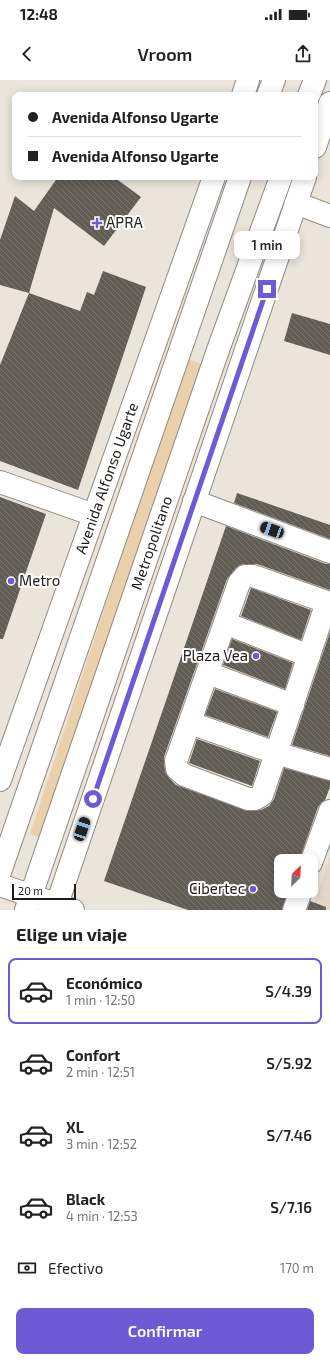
<!DOCTYPE html>
<html lang="es">
<meta charset="utf-8">
<style>
:root{--surface:#fff;--page:#f6f6f6;--text:#222;--muted:#767676;--line:#e0e0e0;--accent:#6e5ad4}
body{margin:0;font-family:"Exo 2",sans-serif;background:var(--page);color:var(--text);height:100vh;display:flex;flex-direction:column;font-size:15px;white-space:nowrap}
*{box-sizing:border-box;margin:0}
p{font-size:13px;color:var(--muted)}
.icon{flex:none;width:22px;height:22px;fill:none;stroke:currentColor;stroke-width:2;stroke-linecap:round;stroke-linejoin:round}
.map{position:relative;height:830px;overflow:hidden}
.panel{display:flex;flex-direction:column;background:var(--surface);flex:1}
.panel>*{flex:none}
.banner{position:absolute;left:12px;top:12px;width:306px;height:88px;border-radius:8px;box-shadow:0 2px 10px #0003;display:grid;align-content:center;height:88px;padding:0 16px;background:var(--surface)}
.needle{width:26px;rotate:24deg}
.controls{position:absolute;left:274px;top:774px;display:grid;gap:8px}
.controls a{display:grid;place-items:center;width:44px;height:44px;border-radius:8px;background:var(--surface);box-shadow:0 2px 10px #0003;font-size:20px}
.scale{position:absolute;left:12px;bottom:10px;width:64px;box-sizing:border-box;padding-left:4px;border:2px solid #201d1a;border-top:0;font-size:11px;line-height:14px;white-space:nowrap;color:#201d1a;-webkit-text-stroke:3px #fff;paint-order:stroke}
.end{position:absolute;width:18px;height:18px;margin:-9px;border:5px solid #6e5ad4;background:#fff;box-shadow:0 0 0 2px #fff}
.from{border-radius:50%}
.bubble{position:absolute;height:28px;border-radius:8px;background:var(--surface);box-shadow:0 2px 10px #0003;font-size:13px;font-weight:600;line-height:28px;text-align:center}
.car{position:absolute;width:12px;height:24px;margin:-12px -6px;border-radius:5px;box-shadow:0 0 3px 1px #0007;background:linear-gradient(#222 24%,#8ab4d8 0 40%,#222 0 76%,#8ab4d8 0 86%,#222 0)}
.banner b{display:flex;align-items:center;gap:14px;height:38px;font-size:15px}
.banner b+b{border-top:1px solid var(--line)}
.banner i{width:10px;height:10px;background:var(--text)}
ul{padding:0;list-style:none}
li{display:flex;align-items:center;gap:12px;height:66px;margin:0 8px 6px;padding:0 8px;border:2px solid transparent;border-radius:8px}
li div{flex:1}
li b{display:block;font-size:15px}
li em{font-style:normal;font-weight:600}
li.selected{border-color:var(--accent)}
li>.icon{width:36px;height:36px;stroke-width:1.5}
h2{padding:0 16px;font-size:18px;line-height:48px}
.pay{display:flex;align-items:center;gap:10px;height:44px;padding:0 16px;font-size:15px}
.pay p{margin-inline-start:auto}
.primary-button{display:flex;gap:8px;margin-top:auto;padding:8px 16px}
.primary-button a{flex:1;height:46px;border-radius:8px;background:var(--accent);color:#fff;font-size:16px;font-weight:600;line-height:46px;text-align:center}
.status{display:flex;justify-content:space-between;align-items:center;height:28px;padding:0 20px;background:var(--surface);direction:ltr}
.status svg{height:11px;fill:currentColor}
header{display:flex;justify-content:space-between;align-items:center;height:52px;padding:0 16px;background:var(--surface);font-size:18px;font-weight:600}
.map>svg:first-child{display:block}
.built{fill:#e3d8c8}
.grass{fill:#ead0ab}
.building{fill:url(#building-back-hatch)}
.lines{fill:none;stroke-linecap:round;stroke-linejoin:round}
.minor-casing{stroke:#908a81;stroke-width:24}
.major-casing{stroke:#908a81;stroke-width:24}
.minor{stroke:#fff;stroke-width:22}
.major{stroke:#fff;stroke-width:22}
.route{stroke:#6e5ad4;stroke-width:5}
.poi-dot{fill:#6e5ad4;stroke:#fff;stroke-width:1.5}
.labels{text-anchor:middle;stroke-width:4;stroke-linejoin:round;paint-order:stroke}
.poi-label{font-size:15px;fill:#201d1a;stroke:#fff;text-anchor:start}
.street-label{font-size:15px;fill:#201d1a;stroke:#fff}
</style>
<div class="status"><b>12:48</b><svg viewBox="0 0 49 12"><path d="M0 12V9h3v3zM5 12V6h3v6zM10 12V3h3v9zM15 12V0h3v12zM26 1h20v11H26zM47 4h2v5h-2z"/></svg></div>
<header><svg class="icon" aria-label="back" viewBox="0 0 24 24"><path d="M15 5l-7 7 7 7"/></svg>Vroom<svg class="icon" aria-label="share" viewBox="0 0 24 24"><path d="M12 15V3M7 8l5-5 5 5M5 13v7h14v-7"/></svg></header>
<div class="map">
<svg width="330" height="830" viewBox="0 0 330 830">
<defs>
<pattern id="building-back-hatch" width="6" height="6" patternUnits="userSpaceOnUse"><rect width="6" height="6" fill="#615c54"/><path d="M-1 5l2 2M0 0l6 6M5-1l2 2" fill="none" stroke="#78746e"/></pattern>
</defs>
<rect width="100%" height="100%" fill="#ebe4db"/>
<path class="built" d="M330,776V830H312Z"/>
<path class="grass" d="M187,278L201,284L45,759L30,754Z"/>
<path class="building" d="M58,97H114L141,117L104,166L54,128L29,213L0,205V160L15,116L34,131Z
M103,191L146,207L78,410L0,381V285L29,213L80,231L87,212L94,215Z
M292,233L330,244V275L284,261Z
M237,413L330,445V459L234,423Z
M0,417L46,434L3,559H0Z
M226,446L326,484H330V510L257,484H245L240,485L236,488L227,499L164,677L165,691L169,698L176,705L248,731L261,730L269,726L274,719L284,688L330,701V707L325,720L322,722L318,727L299,781H281V811H288L282,830H188L104,801Z
M251,508L311,530L301,560L241,536Z
M330,552V676L292,665Z
M232,559L293,583L285,609L223,585Z
M215,609L277,632L268,657L205,635Z
M197,659L260,681L252,706L189,683Z
M310,821L326,827V830H307Z"/>
<g class="lines">
<defs>
<g id="minor">
<path d="M268,15L274,0"/>
<path d="M309,15L315,0"/>
<path d="M296,123L330,136"/>
<path d="M0,402L94,435"/>
<path d="M194,421L330,472"/>
<path d="M327,522L262,715L255,719H248L184,695L177,689L176,681L239,503L245,496H253L327,522L330,523"/>
<path d="M225,543L309,576"/>
<path d="M208,593L293,625"/>
<path d="M190,643L276,673L330,689"/>
<path d="M311,783L330,731"/>
<path d="M0,792L240,97"/>
<path id="s1" d="M26,830L218,270L281,97"/>
<path d="M294,830L301,811"/>
</g>
<g id="major">
<path d="M243,15L248,0"/>
<path d="M315,67L330,23"/>
<path id="s2" d="M0,700L214,97"/>
<path d="M0,805L73,830"/>
<path d="M55,830L305,97"/>
</g>
</defs>
<use href="#minor" class="minor-casing"/>
<use href="#major" class="major-casing"/>
<use href="#minor" class="minor"/>
<use href="#major" class="major"/>
</g>
<g class="lines">
<path class="route" d="M93,719L267,209"/>
</g>
<g class="poi-dot">
<path d="M95 137h4v4h4v4h-4v4h-4v-4h-4v-4h4z"/>
<circle cx="11" cy="501" r="4"/>
<circle cx="256" cy="576" r="4"/>
<circle cx="253" cy="809" r="4"/>
</g>
<g class="labels">
<g class="poi-label">
<text x="106" y="148">APRA</text>
<text x="19" y="506">Metro</text>
<text x="248" y="581" text-anchor="end">Plaza Vea</text>
<text x="245" y="814" text-anchor="end">Cibertec</text>
</g>
<g class="street-label">
<text dy="5" stroke="none"><textPath href="#s2" startOffset="320">Avenida Alfonso Ugarte</textPath></text>
<text dy="5" stroke="none"><textPath href="#s1" startOffset="388">Metropolitano</textPath></text>
</g>
</g>
</svg>
<div class="controls">
<a><svg class="needle" viewBox="-14 -14 28 28"><path d="M0-13l5 13h-10z" fill="#e53935"/><path d="M0 13l5-13h-10z" fill="#767676"/></svg></a>
</div>
<div class="scale">20 m</div>
<i class="end from" style="left:93px;top:719px"></i>
<i class="end" style="left:267px;top:209px"></i>
<div class="bubble" style="left:234px;top:151px;width:66px">1 min</div>
<i class="car" style="left:272px;top:450px;rotate:290deg"></i>
<i class="car" style="left:82px;top:749px;rotate:19deg"></i>
<div class="banner">
<b><i class="from"></i>Avenida Alfonso Ugarte</b>
<b><i></i>Avenida Alfonso Ugarte</b>
</div>
</div>
<section class="panel">
<h2>Elige un viaje</h2>
<ul>
<li class="selected"><svg class="icon" aria-label="car" viewBox="0 0 24 24"><path d="M5 17H2v-5l4-1 3-4h7l3 4 3 1v5h-3M9 17h6M6 11h13"/><circle cx="7" cy="17" r="2"/><circle cx="17" cy="17" r="2"/></svg><div><b>Económico</b><p>1 min · 12:50</p></div><em>S/4.39</em></li>
<li><svg class="icon" aria-label="car" viewBox="0 0 24 24"><path d="M5 17H2v-5l4-1 3-4h7l3 4 3 1v5h-3M9 17h6M6 11h13"/><circle cx="7" cy="17" r="2"/><circle cx="17" cy="17" r="2"/></svg><div><b>Confort</b><p>2 min · 12:51</p></div><em>S/5.92</em></li>
<li><svg class="icon" aria-label="car" viewBox="0 0 24 24"><path d="M5 17H2v-5l4-1 3-4h7l3 4 3 1v5h-3M9 17h6M6 11h13"/><circle cx="7" cy="17" r="2"/><circle cx="17" cy="17" r="2"/></svg><div><b>XL</b><p>3 min · 12:52</p></div><em>S/7.46</em></li>
<li><svg class="icon" aria-label="car" viewBox="0 0 24 24"><path d="M5 17H2v-5l4-1 3-4h7l3 4 3 1v5h-3M9 17h6M6 11h13"/><circle cx="7" cy="17" r="2"/><circle cx="17" cy="17" r="2"/></svg><div><b>Black</b><p>4 min · 12:53</p></div><em>S/7.16</em></li>
</ul>
<div class="pay"><svg class="icon" aria-label="cash" viewBox="0 0 24 24"><path d="M3 7h18v10H3z"/><circle cx="12" cy="12" r="2"/></svg>Efectivo<p>170 m</p></div>
<div class="primary-button"><a>Confirmar</a></div>
</section>
